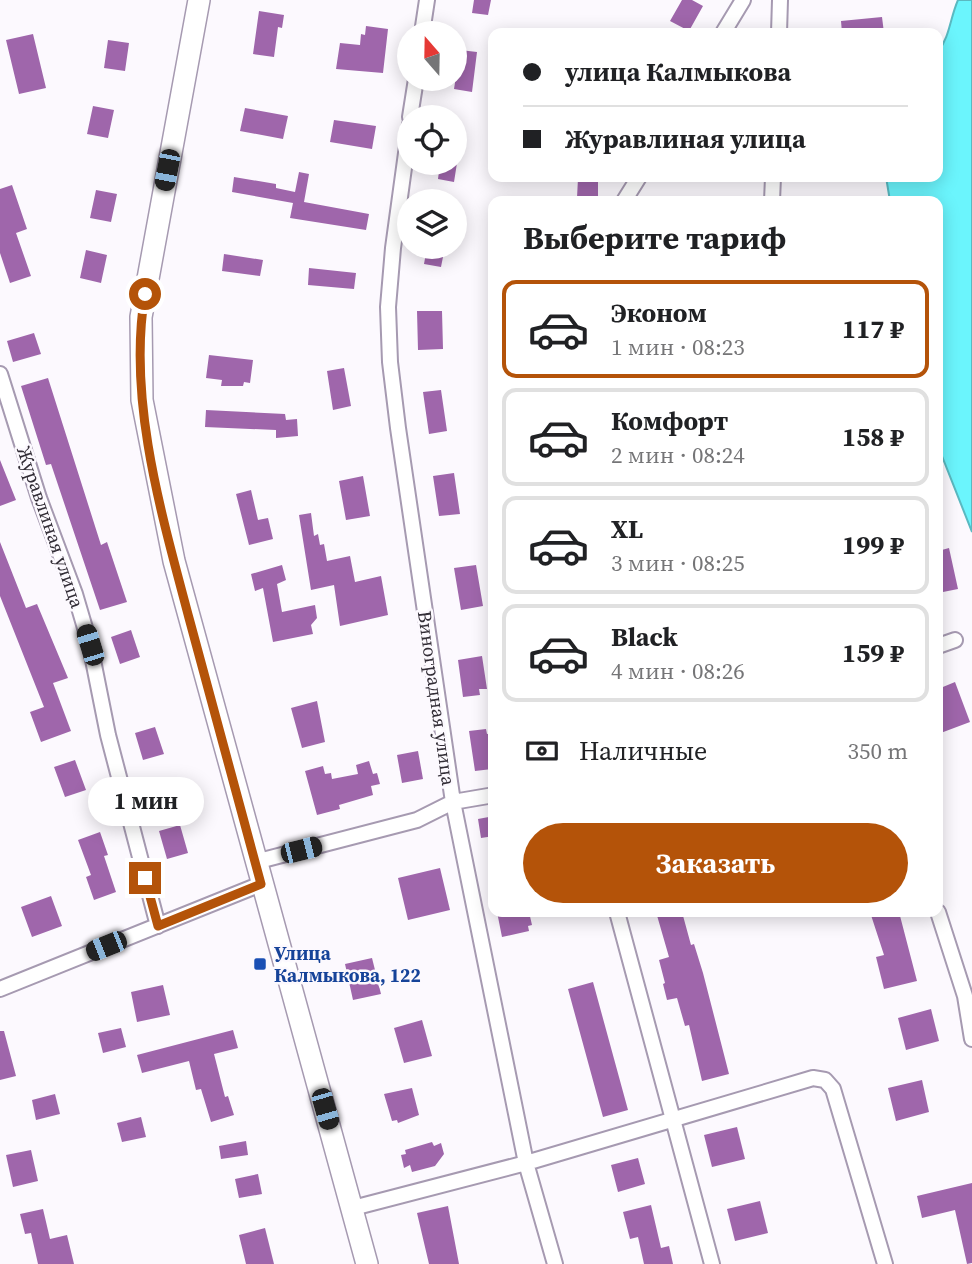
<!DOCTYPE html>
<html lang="ru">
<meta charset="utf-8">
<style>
:root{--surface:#fff;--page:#f6f6f6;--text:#202124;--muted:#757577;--line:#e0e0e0;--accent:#b45309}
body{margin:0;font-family:"Source Serif 4",serif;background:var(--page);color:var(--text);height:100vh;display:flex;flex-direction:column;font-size:26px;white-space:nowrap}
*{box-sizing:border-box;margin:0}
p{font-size:23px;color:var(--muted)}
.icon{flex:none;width:38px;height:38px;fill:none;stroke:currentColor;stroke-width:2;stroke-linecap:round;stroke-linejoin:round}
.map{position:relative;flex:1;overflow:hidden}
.side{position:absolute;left:488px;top:196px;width:455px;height:721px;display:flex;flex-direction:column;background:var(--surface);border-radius:14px;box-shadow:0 4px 18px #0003}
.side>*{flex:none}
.banner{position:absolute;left:488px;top:28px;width:455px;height:154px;border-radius:14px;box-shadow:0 4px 18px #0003;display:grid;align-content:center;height:154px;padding:0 35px;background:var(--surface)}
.needle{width:46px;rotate:340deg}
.controls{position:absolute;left:397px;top:21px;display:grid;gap:14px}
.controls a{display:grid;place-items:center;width:70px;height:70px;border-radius:50%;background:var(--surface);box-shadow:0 4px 18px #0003;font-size:35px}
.end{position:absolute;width:32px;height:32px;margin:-16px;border:9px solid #b45309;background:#fff;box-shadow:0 0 0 4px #fff}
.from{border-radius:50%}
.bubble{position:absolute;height:49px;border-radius:24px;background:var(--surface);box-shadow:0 4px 18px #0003;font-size:23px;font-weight:700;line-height:49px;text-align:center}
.car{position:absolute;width:21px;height:42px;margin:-21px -10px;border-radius:9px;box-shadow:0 0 5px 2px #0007;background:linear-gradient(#222 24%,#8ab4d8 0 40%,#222 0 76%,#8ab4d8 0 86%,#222 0)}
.banner b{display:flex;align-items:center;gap:24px;height:66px;font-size:26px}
.banner b+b{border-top:2px solid var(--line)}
.banner i{width:18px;height:18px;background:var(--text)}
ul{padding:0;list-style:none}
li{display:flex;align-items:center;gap:21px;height:98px;margin:0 14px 10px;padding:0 21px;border:4px solid var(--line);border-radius:14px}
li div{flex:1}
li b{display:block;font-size:26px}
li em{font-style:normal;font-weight:700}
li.on{border-color:var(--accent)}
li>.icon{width:63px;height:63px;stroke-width:1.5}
h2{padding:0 35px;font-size:32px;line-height:84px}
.pay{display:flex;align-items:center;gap:18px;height:77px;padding:0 35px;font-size:26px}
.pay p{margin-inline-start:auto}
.primary-button{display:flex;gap:14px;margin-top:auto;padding:14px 35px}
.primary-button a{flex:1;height:80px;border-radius:42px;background:var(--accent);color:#fff;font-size:28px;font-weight:700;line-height:80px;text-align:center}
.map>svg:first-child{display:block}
.water{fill:#6bf5fd;stroke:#5ab9c1;stroke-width:2}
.building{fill:#9f66ab}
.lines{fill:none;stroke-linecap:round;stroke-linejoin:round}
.minor-casing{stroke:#a69ab1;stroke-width:18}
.secondary-casing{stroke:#a69ab1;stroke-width:24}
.minor{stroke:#fff;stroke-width:14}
.secondary{stroke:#fff;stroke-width:21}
.route{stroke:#b45309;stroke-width:9}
.transit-dot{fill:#1a4fb4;stroke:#fcf9fe;stroke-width:2.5}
.labels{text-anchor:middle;stroke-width:5;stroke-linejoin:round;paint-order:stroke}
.street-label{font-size:19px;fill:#322d36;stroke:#fcf9fe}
.transit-label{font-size:19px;font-weight:bold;fill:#164399;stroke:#fcf9fe;text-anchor:start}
</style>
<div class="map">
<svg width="972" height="1264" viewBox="0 0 972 1264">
<rect width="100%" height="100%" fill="#fcf9fe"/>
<path class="water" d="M958,0H972V532L938,446V201H890L886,177H938V52C950,36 950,18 958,0Z"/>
<path class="building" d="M474,0H491L488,15L472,13Z
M682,0H692L703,6L689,31L670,21Z
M259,11L284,15L282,28L278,27L274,57L253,54Z
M882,17L884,33H842L841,21Z
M366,26L388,29L383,73L336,69L340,43L360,45L361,34L365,35Z
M33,34L46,88L19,94L6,40Z
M108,40L129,43L125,71L104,68Z
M460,50L477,52L472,92L454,89Z
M93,106L114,110L108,138L87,134Z
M245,108L288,116L283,139L240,131Z
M334,120L376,126L372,149L330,142Z
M440,163H457L454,182L438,179Z
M299,172L309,174L304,202L369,214L366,230L290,218L293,203L232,192L234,177L276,184V188L295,192Z
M578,178H598V199L577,198Z
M12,185L27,229L16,233L31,276L10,283L0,253V189Z
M96,190L117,194L111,222L90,218Z
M427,247H445L441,267L424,264Z
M86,250L107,255L101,283L80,278Z
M224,254L263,260L260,276L222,271Z
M309,268L356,273L354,289L308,285Z
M417,311H442L443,349L418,350Z
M34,333L41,354L13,362L7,341Z
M209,355L253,360L250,383L244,382L243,386H221L222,380L206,378Z
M344,368L351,406L333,410L327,371Z
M48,378L101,545L107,542L127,602L100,610L51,464L46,465L21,386Z
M441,390L447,431L429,434L423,392Z
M206,410L285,414L286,420L297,419L298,436L276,438V430L205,427Z
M0,460L16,500L0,506Z
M454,473L460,514L439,516L433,476Z
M363,476L370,516L346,520L339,481Z
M251,490L258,520L268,518L273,539L249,545L236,494Z
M311,513L314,536L318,534L320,545L324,544L327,561L350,556L355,582L381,576L388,615L340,626L334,585L311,590L299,515Z
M0,542L26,608L37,604L68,678L53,683L71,731L41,742L30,712L44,707L0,596Z
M949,548L958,589L938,593V551Z
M282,565L286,580L277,584L282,612L315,605L317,618L311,625L313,634L273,642L263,588L255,591L251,574Z
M476,565L483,606L461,610L454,568Z
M131,630L140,657L120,664L111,637Z
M482,656L487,689H479L480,695L463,697L458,660Z
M955,682L970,722L938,734V689Z
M317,701L325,742L302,748L291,708Z
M155,727L164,754L143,760L135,733Z
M486,729L487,734L494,733L492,769L475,771L469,731Z
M418,751L423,779L402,783L397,755Z
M75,760L86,790L65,797L54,767Z
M369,761L373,774L377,773L380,784L371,786L373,795L339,805L340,809L317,815L305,771L323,766L325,774L331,773L332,779L358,774L356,765Z
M494,816V836L481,838L478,819Z
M180,825L188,853L167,859L159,831Z
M100,832L108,855L104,856L116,892L94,900L86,877L91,875L78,840Z
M440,868L450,910L408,920L398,878Z
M51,896L62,926L32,937L21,907Z
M497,912H529L532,925L528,926L529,931L502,937Z
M656,912H682L691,945L694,944L703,973L729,1074L702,1081L689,1025L685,1026L677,998L667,1000L663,984L665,983L659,960L669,957Z
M870,912H899L917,981L884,989L876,957L884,955Z
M372,958L381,994L353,1000L345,964Z
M593,982L628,1110L603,1117L568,989Z
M163,985L170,1015L137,1022L131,992Z
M931,1009L939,1041L906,1050L898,1018Z
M422,1020L432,1056L404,1063L394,1028Z
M121,1028L126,1047L103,1053L98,1033Z
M233,1030L238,1048L214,1054L225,1097L228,1096L234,1115L211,1122L201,1089L196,1090L189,1061L142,1073L137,1055Z
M0,1031H4L16,1076L0,1080Z
M922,1080L929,1112L896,1121L888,1088Z
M412,1088L419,1115L398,1123L397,1120L392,1121L384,1094Z
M55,1094L60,1114L36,1120L32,1100Z
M141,1117L146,1137L122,1142L117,1123Z
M737,1127L745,1159L712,1167L704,1135Z
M246,1141L248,1155L221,1159L219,1146Z
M432,1142L434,1146L441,1143L444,1154L435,1166L412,1172L410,1165L404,1168L401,1155L406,1154L405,1150Z
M31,1150L38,1181L13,1187L6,1155Z
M638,1158L645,1184L618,1192L611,1165Z
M258,1174L262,1194L239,1198L235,1179Z
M972,1183V1263L967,1264L955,1210L922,1218L917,1196Z
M760,1201L768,1233L735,1241L727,1209Z
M651,1205L661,1248L669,1246L673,1264H644L638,1237L630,1239L623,1212Z
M448,1206L459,1264H429L417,1213Z
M43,1209L50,1239L67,1235L74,1264H38L31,1233L25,1234L20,1214Z
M265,1228L274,1264H246L239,1235Z"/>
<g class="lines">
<defs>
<path id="minor" d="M422,33L427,0
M723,33L743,0
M779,33L780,0
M410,117L416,79
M410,124L393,248L388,307L390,362L398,428L453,802L526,1163L555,1264
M624,201L639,177
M772,201L773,177
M0,374L39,498L75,594L90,645L108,735L158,926
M938,646L955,640
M255,862L417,820L453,802L494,795
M617,912L712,1264
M938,912L965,996L972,1039
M0,989L261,884
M353,1208L526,1163L813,1078L825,1080L833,1089L885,1264"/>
<path id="secondary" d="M199,0L141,317L142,400L174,561L367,1264"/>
</defs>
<use href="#minor" class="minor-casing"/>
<use href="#secondary" class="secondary-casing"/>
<use href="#minor" class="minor"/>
<use href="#secondary" class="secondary"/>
</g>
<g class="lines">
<path class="route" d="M145,294C127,399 162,516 189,618C213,707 237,795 261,884L158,926L145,878"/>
</g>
<rect class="transit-dot" x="253" y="957" width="14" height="14" rx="3.5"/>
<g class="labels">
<g class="street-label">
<text transform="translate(51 527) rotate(71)" y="7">Журавлиная улица</text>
<text transform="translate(437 698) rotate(82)" y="7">Виноградная улица</text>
</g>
<g class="transit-label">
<text x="274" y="960">Улица<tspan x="274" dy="22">Калмыкова, 122</tspan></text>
</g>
</g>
</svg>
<div class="controls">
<a><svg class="needle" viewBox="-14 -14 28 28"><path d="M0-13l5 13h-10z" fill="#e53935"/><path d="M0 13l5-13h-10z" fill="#757577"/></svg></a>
<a><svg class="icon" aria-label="locate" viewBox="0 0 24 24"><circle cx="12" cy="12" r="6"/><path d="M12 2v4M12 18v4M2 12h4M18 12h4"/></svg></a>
<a><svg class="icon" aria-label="layers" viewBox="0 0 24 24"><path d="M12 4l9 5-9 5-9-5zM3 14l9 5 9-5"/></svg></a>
</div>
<i class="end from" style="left:145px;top:294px"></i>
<i class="end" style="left:145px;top:878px"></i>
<div class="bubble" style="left:88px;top:777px;width:116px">1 мин</div>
<i class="car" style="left:167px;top:170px;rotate:191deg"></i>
<i class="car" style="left:90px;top:645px;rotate:343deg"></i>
<i class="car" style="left:301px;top:850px;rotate:76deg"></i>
<i class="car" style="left:106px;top:946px;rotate:248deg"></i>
<i class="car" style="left:325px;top:1109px;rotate:164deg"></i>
<div class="banner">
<b><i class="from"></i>улица Калмыкова</b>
<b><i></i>Журавлиная улица</b>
</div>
<section class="side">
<h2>Выберите тариф</h2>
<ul>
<li class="on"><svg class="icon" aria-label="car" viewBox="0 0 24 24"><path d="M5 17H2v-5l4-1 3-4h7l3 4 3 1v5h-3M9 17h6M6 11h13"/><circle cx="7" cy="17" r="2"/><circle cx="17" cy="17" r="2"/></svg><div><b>Эконом</b><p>1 мин · 08:23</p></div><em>117 ₽</em></li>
<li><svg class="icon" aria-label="car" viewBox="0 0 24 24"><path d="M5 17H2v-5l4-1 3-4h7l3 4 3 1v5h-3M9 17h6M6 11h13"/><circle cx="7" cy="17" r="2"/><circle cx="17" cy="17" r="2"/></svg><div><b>Комфорт</b><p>2 мин · 08:24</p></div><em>158 ₽</em></li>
<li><svg class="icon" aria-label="car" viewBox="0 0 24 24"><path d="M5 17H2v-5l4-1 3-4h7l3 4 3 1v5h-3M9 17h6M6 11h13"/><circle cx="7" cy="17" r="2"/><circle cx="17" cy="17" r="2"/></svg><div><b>XL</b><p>3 мин · 08:25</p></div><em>199 ₽</em></li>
<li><svg class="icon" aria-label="car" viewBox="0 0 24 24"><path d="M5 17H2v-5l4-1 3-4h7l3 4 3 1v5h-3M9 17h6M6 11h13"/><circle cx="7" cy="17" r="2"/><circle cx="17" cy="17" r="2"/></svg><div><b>Black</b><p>4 мин · 08:26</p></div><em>159 ₽</em></li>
</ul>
<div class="pay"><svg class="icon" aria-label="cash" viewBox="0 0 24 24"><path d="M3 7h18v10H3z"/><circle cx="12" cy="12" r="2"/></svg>Наличные<p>350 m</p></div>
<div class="primary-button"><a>Заказать</a></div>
</section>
</div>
